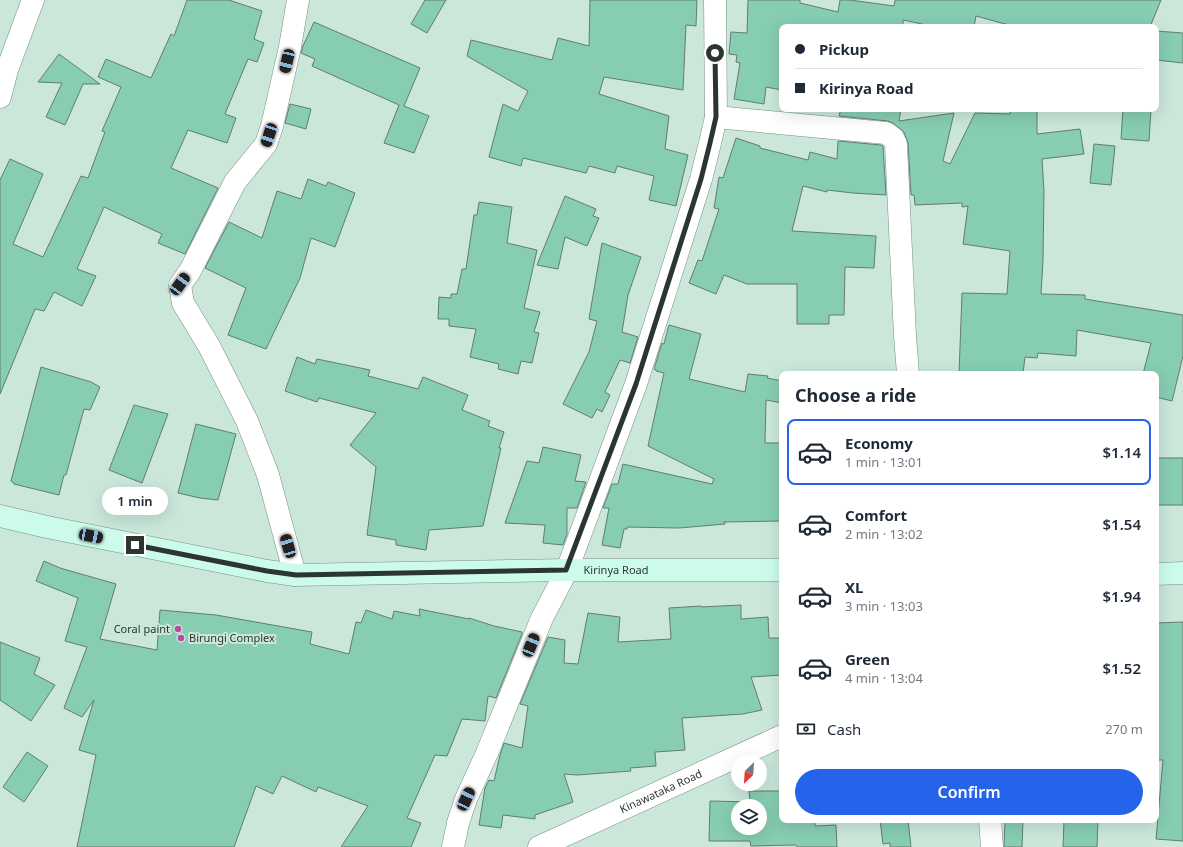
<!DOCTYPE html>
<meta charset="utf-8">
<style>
:root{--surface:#fff;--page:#f2f2f3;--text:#1f2937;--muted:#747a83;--line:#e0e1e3;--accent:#2563eb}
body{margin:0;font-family:"Noto Sans",sans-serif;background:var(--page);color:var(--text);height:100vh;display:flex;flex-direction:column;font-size:15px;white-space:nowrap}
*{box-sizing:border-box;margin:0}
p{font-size:13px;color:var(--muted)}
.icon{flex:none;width:22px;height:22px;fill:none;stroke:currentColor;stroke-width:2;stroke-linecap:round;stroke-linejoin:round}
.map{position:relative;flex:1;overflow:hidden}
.sheet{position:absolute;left:779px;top:371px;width:380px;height:452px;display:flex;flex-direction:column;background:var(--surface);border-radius:8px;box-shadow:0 4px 16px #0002}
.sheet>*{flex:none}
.hud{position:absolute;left:779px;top:24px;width:380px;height:88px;border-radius:8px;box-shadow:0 4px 16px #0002;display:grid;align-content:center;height:88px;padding:0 16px;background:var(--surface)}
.needle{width:26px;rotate:205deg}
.controls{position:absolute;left:731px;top:755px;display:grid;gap:8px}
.controls a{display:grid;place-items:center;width:36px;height:36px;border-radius:50%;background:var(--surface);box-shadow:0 4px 16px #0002;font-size:20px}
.end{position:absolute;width:18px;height:18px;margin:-9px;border:5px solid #2b3631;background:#fff;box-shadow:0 0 0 2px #fff}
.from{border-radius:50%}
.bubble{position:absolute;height:28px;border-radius:14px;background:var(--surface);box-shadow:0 4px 16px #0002;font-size:13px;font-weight:600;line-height:28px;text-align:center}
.car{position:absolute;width:12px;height:24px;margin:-12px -6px;border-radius:5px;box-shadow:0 0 3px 1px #0007;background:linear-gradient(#222 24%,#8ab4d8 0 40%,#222 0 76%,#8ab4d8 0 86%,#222 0)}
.hud b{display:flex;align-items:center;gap:14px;height:38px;font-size:15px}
.hud b+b{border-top:1px solid var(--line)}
.hud i{width:10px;height:10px;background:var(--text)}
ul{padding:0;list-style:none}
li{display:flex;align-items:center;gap:12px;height:66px;margin:0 8px 6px;padding:0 8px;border:2px solid transparent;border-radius:8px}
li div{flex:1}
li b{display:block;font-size:15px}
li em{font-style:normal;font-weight:600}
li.selected{border-color:var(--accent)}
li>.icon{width:36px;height:36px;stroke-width:1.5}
h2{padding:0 16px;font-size:18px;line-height:48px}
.pay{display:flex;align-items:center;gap:10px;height:44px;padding:0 16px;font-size:15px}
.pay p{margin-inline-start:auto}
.button{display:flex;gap:8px;margin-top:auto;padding:8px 16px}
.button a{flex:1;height:46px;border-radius:24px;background:var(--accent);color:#fff;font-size:16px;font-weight:600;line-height:46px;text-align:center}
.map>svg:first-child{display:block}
.building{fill:#86cdb1;stroke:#637c72;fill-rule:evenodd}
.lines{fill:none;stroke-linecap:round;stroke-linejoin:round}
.street-casing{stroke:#779186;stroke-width:23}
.secondary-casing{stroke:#779186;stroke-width:23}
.street{stroke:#fff;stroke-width:22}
.secondary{stroke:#ccfbec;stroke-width:22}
.route{stroke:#2b3631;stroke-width:5}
.poi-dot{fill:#be49a2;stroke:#cae7da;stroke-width:1.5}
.labels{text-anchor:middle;stroke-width:4;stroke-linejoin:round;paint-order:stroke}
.street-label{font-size:11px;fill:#2b3631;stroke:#cae7da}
.poi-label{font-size:11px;fill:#2b3631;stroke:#cae7da;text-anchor:end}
</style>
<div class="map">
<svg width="1183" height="847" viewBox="0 0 1183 847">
<rect width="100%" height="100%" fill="#cae7da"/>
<path class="building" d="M187,0H229L262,11L254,39L264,43L257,62L248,59L225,114L236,118L227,143L188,130L171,168L218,188L185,254L158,243L162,234L104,207L77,269L96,276L82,306L54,292L44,311L35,309L0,394V180L10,159L43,174L13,244L43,257L81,176L88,178L105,132L102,131L121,87L98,77L106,59L151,78L171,34L174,36Z
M425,0H446L427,33L411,24Z
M590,0H697L696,26L686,25L683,90L604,77L599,94L669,116L665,149L688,155L676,206L649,200L654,176L617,166L615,173L589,166L586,173L523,158L521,166L489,157L503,104L518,111L528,91L467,56L471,40L552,60L558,38L589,46Z
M748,0H800V3L838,12L840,0H850L894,6L895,0H1161L1150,27H1016L976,16L974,27H936L903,20V27H782V90L766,87L764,104L734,99L740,63L736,62L737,55L729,54L731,32L747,33Z
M314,22L420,68L404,106L429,116L414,153L384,143L399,105L312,66L315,59L301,53L303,46Z
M1156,31L1183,33V63L1156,60Z
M59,54L100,84H83L65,125L46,117L62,83L38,82Z
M290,104L311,109L306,129L285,123Z
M841,109H901L899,121L954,113L943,161L950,164L975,113L1010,114V109H1037V134L1080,129L1084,154L1042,159L1044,191L1043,261L1041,294L1085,295V299L1183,315V356L1172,401L1156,397V374H1143L1151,343L1077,330L1076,356L1038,353L1037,358L1025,357L1023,374H959L962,293L1007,294L1010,251L963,244L968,206L962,207V203L915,205L914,195H911L908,143L904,132L893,123L888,121L839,116Z
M1123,109H1151L1149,141L1121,139Z
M736,138L760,146V148L808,160L810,152L837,159L838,141L881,145L883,146L886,195L853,193L827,190V192L803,186L792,231L876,236L874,268L845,267L844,315H829V324H797V284H747L724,275L716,294L689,283L698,260L702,261L719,209L714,208L719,177L723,178Z
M1094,144L1115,146L1111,185L1090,183Z
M308,179L326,186L328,182L355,193L335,247L311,238L300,278L266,349L228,335L246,288L205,268L229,222L262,238L277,191L301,199Z
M565,196L596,209L593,216L599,218L587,246L565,237L558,269L537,265Z
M479,202L512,207L507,243L537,250L524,308L540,312L534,332L539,333L532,363L521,361L518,374L498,369L499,364L470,357L476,329L449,326V319H438L439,297L451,298V294H457L462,269H466L474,215H477Z
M602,243L641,257L628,295L622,332L638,337L630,363L620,360L605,392L610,395L602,412L597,409L592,418L563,404L589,352L597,321L589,319Z
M669,325L701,334L689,379L745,392L748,374L768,376L767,378L782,381V403L766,400L765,443H782L781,521L724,522L725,524L679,528L627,527V529H624L620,548L602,545L609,508H603L612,484H618L623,464L712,484L714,479L648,446L664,373L656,371V370L654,369L662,343L664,344Z
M297,357L315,364L317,359L370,370L368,376L418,389L423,377L468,395L462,410L490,421L488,426L504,432L499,448H501L483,526L429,530L426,550L396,545V540L367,535L376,467L350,445L376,413L319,398L317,402L285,391Z
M41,367L91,382L100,387L90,410L84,409L66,475H64L59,495L14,484V483L11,481Z
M134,405L168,414L142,483L109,470Z
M196,424L236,434L218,500L200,498L178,493Z
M543,447L581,455L575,481L586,482L577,508H567V534L563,545L543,543L545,525L505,523L527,461L539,463Z
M1156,458H1183V505H1156Z
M44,561L60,568L116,584L100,639L157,650L160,610L216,615L312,632L310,644L349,654L356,622L361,623L366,610L392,619L394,611L420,616L419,609L469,619V618L494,626L522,632V634L496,698L488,696L485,721L462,719L447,756L435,755L407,818L421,823L411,847H341L368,806L318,787L316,792L282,776L273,794L256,786L234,847H77L96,755L79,750L94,700L82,717L64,708L87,647L65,641L78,598L36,581Z
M741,605V619L768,617L769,638H781L782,675L751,677L762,710L743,714L682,718L685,750L655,752L656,766L630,768L631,771L577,775L564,774L573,802L535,815V819L503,815L501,828L479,825L485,788L489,780L494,781L500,755L504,743L522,748L528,706L520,704L548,637L565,640L564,663L578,664L588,613L620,617L618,642L671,639L669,608L701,606V607Z
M1183,622V841L1156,839L1163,760H1156V623Z
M0,642L40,658L34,674L55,685L31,721L0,700Z
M27,752L48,766L24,802L3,787Z
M749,791H782V820H815V826L836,825L837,847H797L796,845L751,846L750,841H709L710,801L750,802ZM738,806H760V828H738Z
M880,820H908L911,847H890V843L883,844Z
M1005,820H1023L1022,847H1004Z
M1064,820H1098L1097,847H1063Z"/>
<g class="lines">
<defs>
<g id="street">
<path d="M0,97L7,70L33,0"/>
<path d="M716,117L886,133L893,138L896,144L905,336L908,374"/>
<path d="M295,575L268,475L247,421L209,346L183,303L180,285L190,271L235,182L266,144L272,126L290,47L298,0"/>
<path d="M990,820L992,847"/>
<path d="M453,847L458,823L466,799L487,753L542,618L567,570L636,384L701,179L710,143L716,117L715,0"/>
<path id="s1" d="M539,847L782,736"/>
</g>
<g id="secondary">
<path id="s2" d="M0,516L47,527L267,571L295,575L567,570H782"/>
<path d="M1156,574L1183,573"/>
</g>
</defs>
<use href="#street" class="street-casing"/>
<use href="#secondary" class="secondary-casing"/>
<use href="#street" class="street"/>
<use href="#secondary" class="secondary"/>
</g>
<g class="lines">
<path class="route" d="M135,545L267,571L296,575L566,570L636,384L701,179L710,143L716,117L715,53"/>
</g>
<g class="poi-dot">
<circle cx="178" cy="629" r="4"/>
<circle cx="181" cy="638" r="4"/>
</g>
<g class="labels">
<g class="street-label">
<text dy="4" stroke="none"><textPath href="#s2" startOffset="622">Kirinya Road</textPath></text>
<text dy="4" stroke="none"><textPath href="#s1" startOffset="134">Kinawataka Road</textPath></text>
</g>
<g class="poi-label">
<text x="170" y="633">Coral paint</text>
<text x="189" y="642" text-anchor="start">Birungi Complex</text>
</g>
</g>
</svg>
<div class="controls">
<a><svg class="needle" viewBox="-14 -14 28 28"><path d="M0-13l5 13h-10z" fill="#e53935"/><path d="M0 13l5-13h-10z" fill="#747a83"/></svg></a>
<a><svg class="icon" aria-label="layers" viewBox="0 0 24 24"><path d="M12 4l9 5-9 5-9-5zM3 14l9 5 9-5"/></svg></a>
</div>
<i class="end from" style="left:715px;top:53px"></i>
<i class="end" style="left:135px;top:545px"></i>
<div class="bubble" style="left:102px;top:487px;width:66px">1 min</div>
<i class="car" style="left:287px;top:61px;rotate:193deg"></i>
<i class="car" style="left:269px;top:135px;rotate:198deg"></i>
<i class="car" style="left:180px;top:284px;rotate:36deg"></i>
<i class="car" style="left:91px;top:536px;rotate:101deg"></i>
<i class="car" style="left:288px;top:546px;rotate:344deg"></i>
<i class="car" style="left:531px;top:645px;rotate:22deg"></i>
<i class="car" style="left:466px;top:799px;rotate:25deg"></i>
<div class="hud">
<b><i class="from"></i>Pickup</b>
<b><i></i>Kirinya Road</b>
</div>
<section class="sheet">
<h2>Choose a ride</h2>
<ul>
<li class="selected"><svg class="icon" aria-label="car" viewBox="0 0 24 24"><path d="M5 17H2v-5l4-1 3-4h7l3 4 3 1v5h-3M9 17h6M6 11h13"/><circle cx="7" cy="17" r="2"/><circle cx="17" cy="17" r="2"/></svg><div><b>Economy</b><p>1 min · 13:01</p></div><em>$1.14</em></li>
<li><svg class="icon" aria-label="car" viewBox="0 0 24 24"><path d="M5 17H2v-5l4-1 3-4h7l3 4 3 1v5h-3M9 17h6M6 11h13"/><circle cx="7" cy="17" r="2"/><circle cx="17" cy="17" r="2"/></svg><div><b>Comfort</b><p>2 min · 13:02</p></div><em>$1.54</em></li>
<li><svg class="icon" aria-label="car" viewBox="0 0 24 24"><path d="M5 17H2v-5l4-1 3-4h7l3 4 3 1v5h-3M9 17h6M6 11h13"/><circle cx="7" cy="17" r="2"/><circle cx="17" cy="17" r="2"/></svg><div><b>XL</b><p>3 min · 13:03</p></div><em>$1.94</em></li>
<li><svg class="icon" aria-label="car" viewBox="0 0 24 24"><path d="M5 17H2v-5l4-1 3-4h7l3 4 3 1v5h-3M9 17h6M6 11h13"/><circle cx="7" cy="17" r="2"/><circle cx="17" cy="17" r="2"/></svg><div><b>Green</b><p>4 min · 13:04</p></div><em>$1.52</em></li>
</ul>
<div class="pay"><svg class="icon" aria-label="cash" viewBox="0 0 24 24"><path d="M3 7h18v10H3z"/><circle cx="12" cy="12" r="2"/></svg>Cash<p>270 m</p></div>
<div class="button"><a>Confirm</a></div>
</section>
</div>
